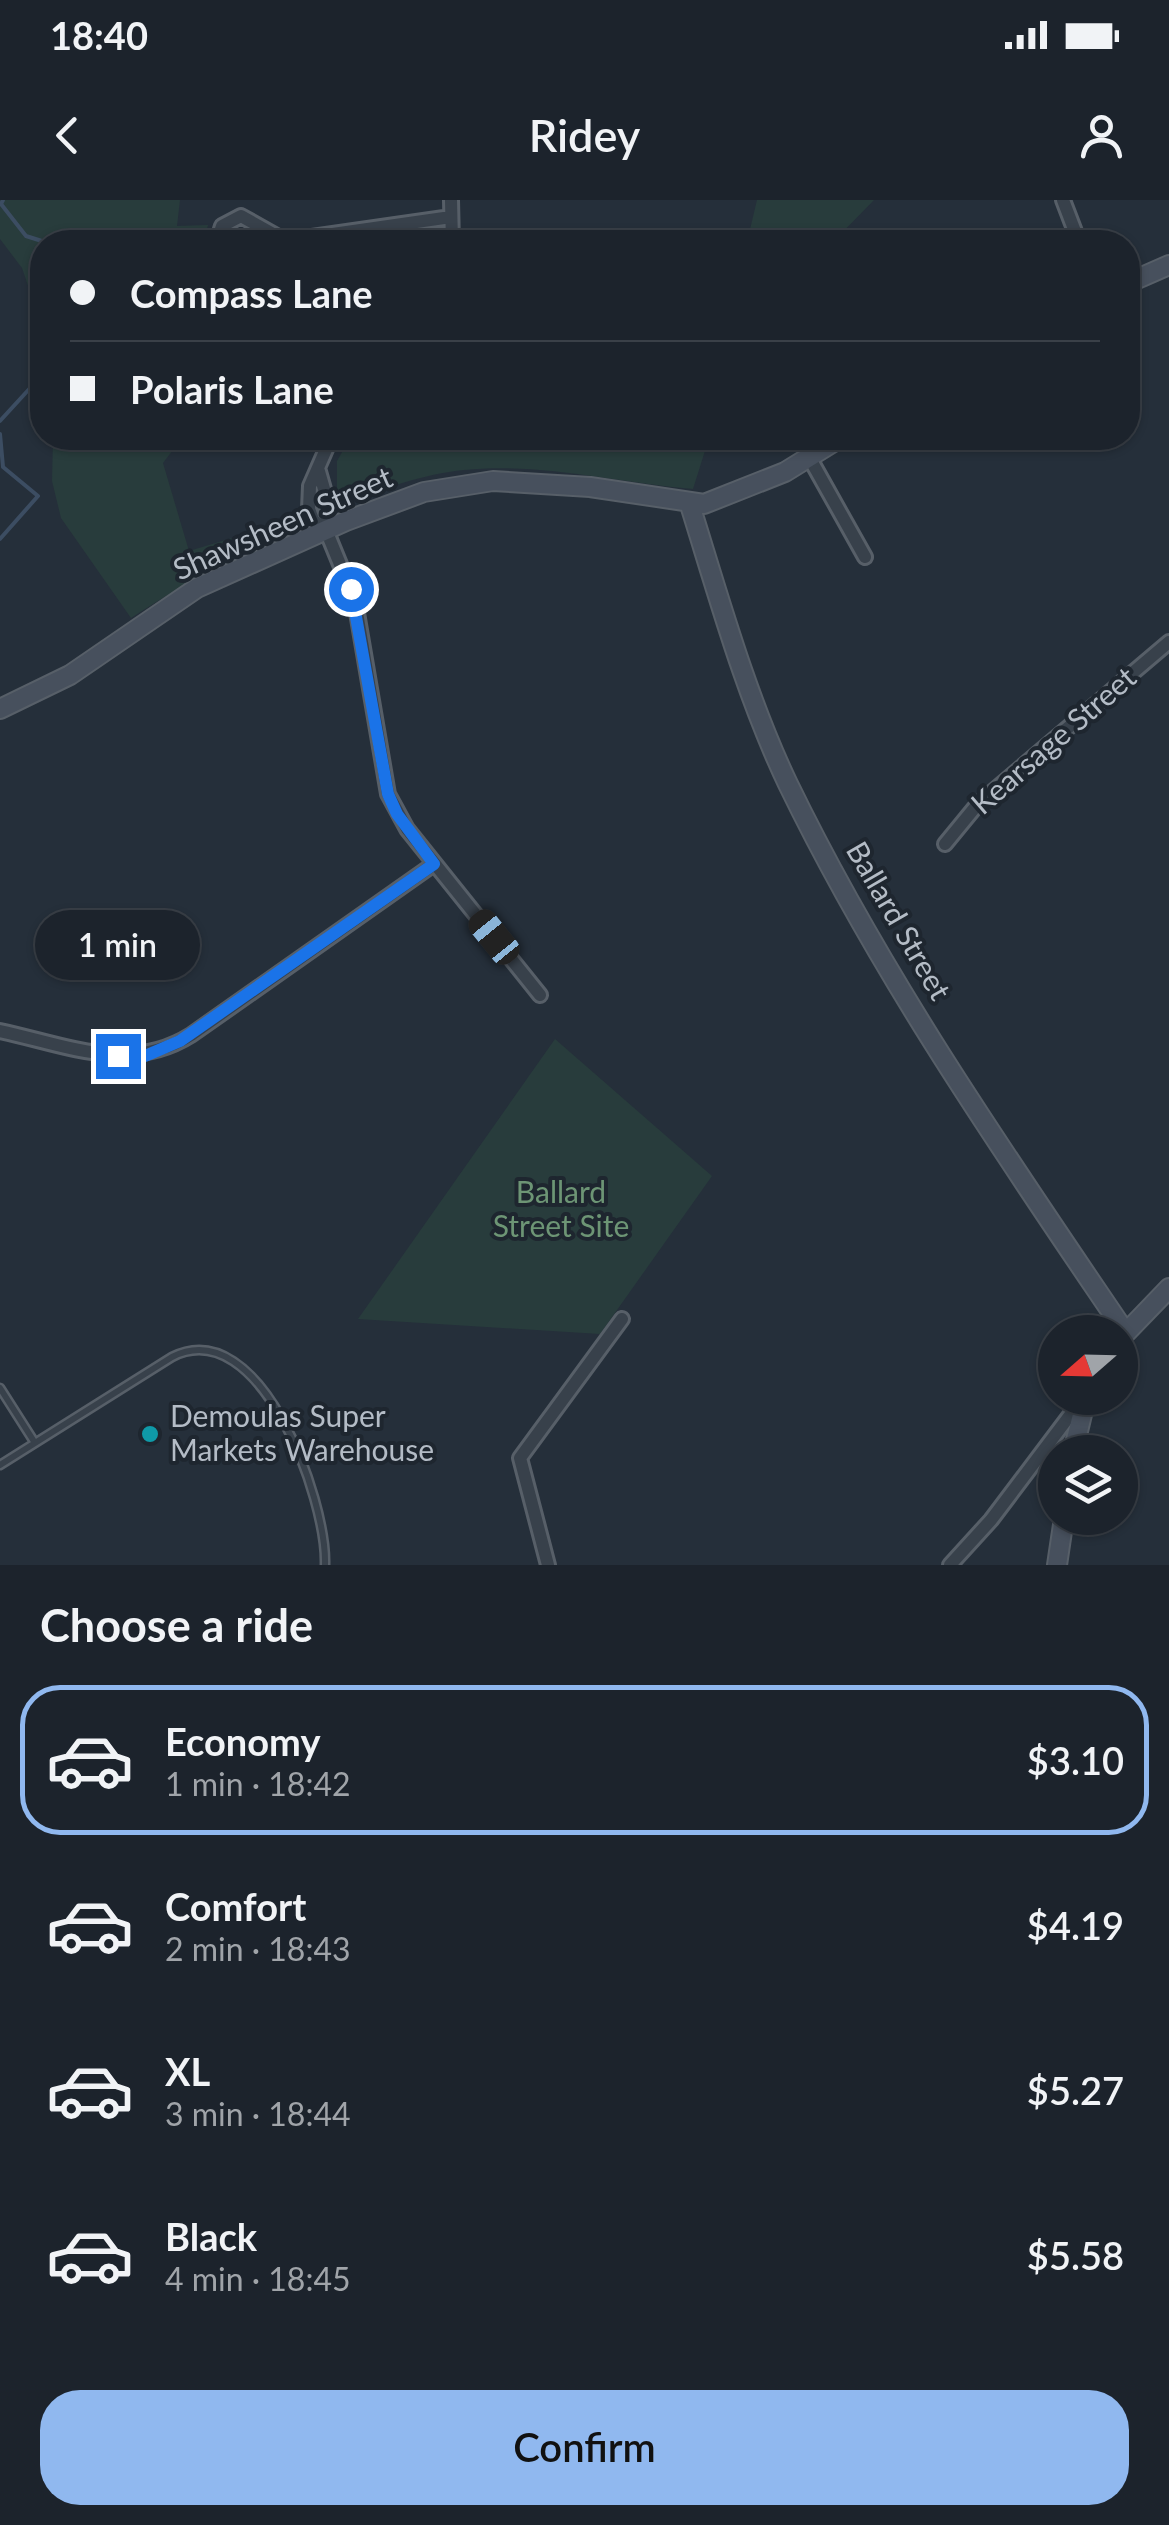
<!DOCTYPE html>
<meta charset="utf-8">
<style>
:root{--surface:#1c232c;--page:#252b34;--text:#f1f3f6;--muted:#a0a4a9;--line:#3a4048;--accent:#90b8ef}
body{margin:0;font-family:Lato,sans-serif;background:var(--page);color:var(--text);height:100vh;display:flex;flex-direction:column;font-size:38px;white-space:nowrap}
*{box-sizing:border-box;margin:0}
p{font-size:32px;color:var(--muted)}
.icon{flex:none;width:55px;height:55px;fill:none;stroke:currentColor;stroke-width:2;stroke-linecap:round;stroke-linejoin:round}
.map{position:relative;height:1365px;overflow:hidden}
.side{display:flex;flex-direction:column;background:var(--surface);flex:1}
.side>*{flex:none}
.hud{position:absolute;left:30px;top:30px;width:1110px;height:220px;border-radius:40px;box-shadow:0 2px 8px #0004,0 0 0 2px var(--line);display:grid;align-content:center;height:220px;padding:0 40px;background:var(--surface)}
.needle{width:65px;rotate:250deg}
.tools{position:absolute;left:1038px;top:1115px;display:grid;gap:20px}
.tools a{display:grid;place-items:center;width:100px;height:100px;border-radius:50%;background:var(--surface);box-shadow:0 2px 8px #0004,0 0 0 2px var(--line);font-size:50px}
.end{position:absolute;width:45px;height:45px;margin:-22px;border:12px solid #1a73e8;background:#fff;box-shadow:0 0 0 5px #fff}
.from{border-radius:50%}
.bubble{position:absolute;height:70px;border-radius:35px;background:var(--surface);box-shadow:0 2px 8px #0004,0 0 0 2px var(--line);font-size:32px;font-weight:600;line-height:70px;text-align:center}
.car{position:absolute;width:30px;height:60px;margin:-30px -15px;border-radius:12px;box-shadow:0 0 8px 2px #0007;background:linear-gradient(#222 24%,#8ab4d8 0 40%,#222 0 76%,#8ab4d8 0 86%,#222 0)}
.hud b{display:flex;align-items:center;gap:35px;height:95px;font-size:38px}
.hud b+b{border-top:2px solid var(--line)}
.hud i{width:25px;height:25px;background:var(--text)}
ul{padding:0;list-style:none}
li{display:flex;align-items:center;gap:30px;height:150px;margin:0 20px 15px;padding:0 20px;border:5px solid transparent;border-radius:40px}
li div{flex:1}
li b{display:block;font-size:38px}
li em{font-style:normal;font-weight:600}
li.on{border-color:var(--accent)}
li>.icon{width:90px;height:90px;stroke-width:1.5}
h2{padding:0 40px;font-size:45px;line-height:120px}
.action{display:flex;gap:20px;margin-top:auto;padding:20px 40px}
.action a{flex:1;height:115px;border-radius:40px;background:var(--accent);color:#111;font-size:40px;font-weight:600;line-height:115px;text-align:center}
.status{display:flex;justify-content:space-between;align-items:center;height:70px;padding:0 50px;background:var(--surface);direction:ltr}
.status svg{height:28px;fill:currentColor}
header{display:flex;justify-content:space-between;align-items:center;height:130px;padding:0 40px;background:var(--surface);font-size:45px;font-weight:600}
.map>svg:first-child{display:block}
.green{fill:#283c3c}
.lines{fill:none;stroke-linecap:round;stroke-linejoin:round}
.stream{stroke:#3c4d62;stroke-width:4}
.lane-casing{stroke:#575f68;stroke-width:11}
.street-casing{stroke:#575f68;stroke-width:18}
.secondary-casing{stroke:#575f68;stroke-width:22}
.lane{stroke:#38414b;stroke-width:6}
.street{stroke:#38414b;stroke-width:12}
.secondary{stroke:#47505d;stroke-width:18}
.route{stroke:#1a73e8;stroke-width:12}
.culture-dot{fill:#0f9aa8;stroke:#1e262f;stroke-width:4}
.labels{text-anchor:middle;stroke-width:8;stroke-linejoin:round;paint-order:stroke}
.street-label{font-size:30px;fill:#b4bcc6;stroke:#1e262f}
.park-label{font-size:30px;fill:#6d9575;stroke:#1e262f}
.poi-label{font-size:30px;fill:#b4bcc6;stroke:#1e262f;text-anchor:start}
</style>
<div class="status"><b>18:40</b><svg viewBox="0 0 49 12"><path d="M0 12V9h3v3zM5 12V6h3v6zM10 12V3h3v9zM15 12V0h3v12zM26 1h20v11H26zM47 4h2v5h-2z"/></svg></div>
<header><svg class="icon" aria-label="back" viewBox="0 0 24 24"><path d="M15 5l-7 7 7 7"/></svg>Ridey<svg class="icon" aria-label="person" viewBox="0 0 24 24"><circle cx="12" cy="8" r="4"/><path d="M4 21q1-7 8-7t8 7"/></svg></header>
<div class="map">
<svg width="1169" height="1365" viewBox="0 0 1169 1365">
<rect width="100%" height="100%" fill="#252f3a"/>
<path class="green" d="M0,0H180L177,26L208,25L204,42H42V127L22,68L0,39Z
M757,0H874L833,42H747Z
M53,238H182L163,263L189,351L302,317L337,293V261L350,238H555L645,246L653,238H709L693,289C616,283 542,262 464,270C367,279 214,364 131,418L61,318L52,281Z
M555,839L712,976L600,1134L358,1119Z"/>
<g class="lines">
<path class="stream" d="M3,0L1,4L26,36L45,42
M0,221L32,186L42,182
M0,234L3,267L38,296L0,339"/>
<defs>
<path id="lane" d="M0,1188L35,1243
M0,1265L172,1157C260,1112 327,1299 325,1365"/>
<path id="street" d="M451,0L452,42
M1063,0L1079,42
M217,42L222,26L241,16L282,39
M277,42L451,17
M331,238L310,286L309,309L313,320L326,330L355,401L388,594L407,629L540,795
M809,257L865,357
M318,268L328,303L326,330
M945,644L977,605L1169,442
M0,831C66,845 129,874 191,835L434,664
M548,1365L520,1258L622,1119
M950,1365L991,1320L1083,1198"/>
<path id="secondary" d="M1128,83L1169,65
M690,305C719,398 746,496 788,584C881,776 1006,956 1125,1132
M0,509L70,475L197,388L346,321L424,292L493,281L590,287L704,304L785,272L840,238
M1120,1139L1169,1088
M1073,1252L1086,1198
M1057,1365L1064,1318"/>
</defs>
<use href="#lane" class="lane-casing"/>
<use href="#street" class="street-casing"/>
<use href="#secondary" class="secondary-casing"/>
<use href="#lane" class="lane"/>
<use href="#street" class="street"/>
<use href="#secondary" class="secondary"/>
</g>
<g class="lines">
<path class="route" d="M118,856H145L180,841L434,664L397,614L388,594L351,389"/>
</g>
<circle class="culture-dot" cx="150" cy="1234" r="10"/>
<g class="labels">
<g class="street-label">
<text transform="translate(283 324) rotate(-24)" y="10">Shawsheen Street</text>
<text transform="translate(1054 541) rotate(-41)" y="10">Kearsage Street</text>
<text transform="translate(898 721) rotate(60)" y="10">Ballard Street</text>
</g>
<g class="park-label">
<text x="561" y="1003">Ballard<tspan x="561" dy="34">Street Site</tspan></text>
</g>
<g class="poi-label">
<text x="170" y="1227">Demoulas Super<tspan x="170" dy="34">Markets Warehouse</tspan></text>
</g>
</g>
</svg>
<div class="tools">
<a><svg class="needle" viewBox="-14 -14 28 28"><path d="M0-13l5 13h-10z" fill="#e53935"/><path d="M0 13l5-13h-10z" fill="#a0a4a9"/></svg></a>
<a><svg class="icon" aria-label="layers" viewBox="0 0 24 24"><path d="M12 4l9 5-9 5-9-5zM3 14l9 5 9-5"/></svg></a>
</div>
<i class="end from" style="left:351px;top:389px"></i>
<i class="end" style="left:118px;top:856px"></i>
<div class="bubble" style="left:35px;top:710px;width:165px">1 min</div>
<i class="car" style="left:494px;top:737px;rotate:321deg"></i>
<div class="hud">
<b><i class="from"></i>Compass Lane</b>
<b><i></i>Polaris Lane</b>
</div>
</div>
<section class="side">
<h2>Choose a ride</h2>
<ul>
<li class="on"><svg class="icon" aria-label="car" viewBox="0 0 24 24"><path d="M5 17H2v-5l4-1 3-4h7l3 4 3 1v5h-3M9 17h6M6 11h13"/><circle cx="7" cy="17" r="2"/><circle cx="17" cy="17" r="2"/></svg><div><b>Economy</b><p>1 min · 18:42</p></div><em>$3.10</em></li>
<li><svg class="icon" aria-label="car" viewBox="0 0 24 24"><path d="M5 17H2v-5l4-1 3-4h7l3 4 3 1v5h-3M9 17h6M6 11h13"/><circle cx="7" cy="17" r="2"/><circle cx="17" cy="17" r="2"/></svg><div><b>Comfort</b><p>2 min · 18:43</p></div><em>$4.19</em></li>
<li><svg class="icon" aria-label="car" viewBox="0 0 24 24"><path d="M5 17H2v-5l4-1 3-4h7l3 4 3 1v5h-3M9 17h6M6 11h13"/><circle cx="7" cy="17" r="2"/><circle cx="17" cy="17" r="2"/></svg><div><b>XL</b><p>3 min · 18:44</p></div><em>$5.27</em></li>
<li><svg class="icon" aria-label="car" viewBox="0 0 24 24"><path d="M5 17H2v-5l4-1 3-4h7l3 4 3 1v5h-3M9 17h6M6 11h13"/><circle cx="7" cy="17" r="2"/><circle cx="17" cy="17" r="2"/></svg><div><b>Black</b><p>4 min · 18:45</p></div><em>$5.58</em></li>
</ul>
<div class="action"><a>Confirm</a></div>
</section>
